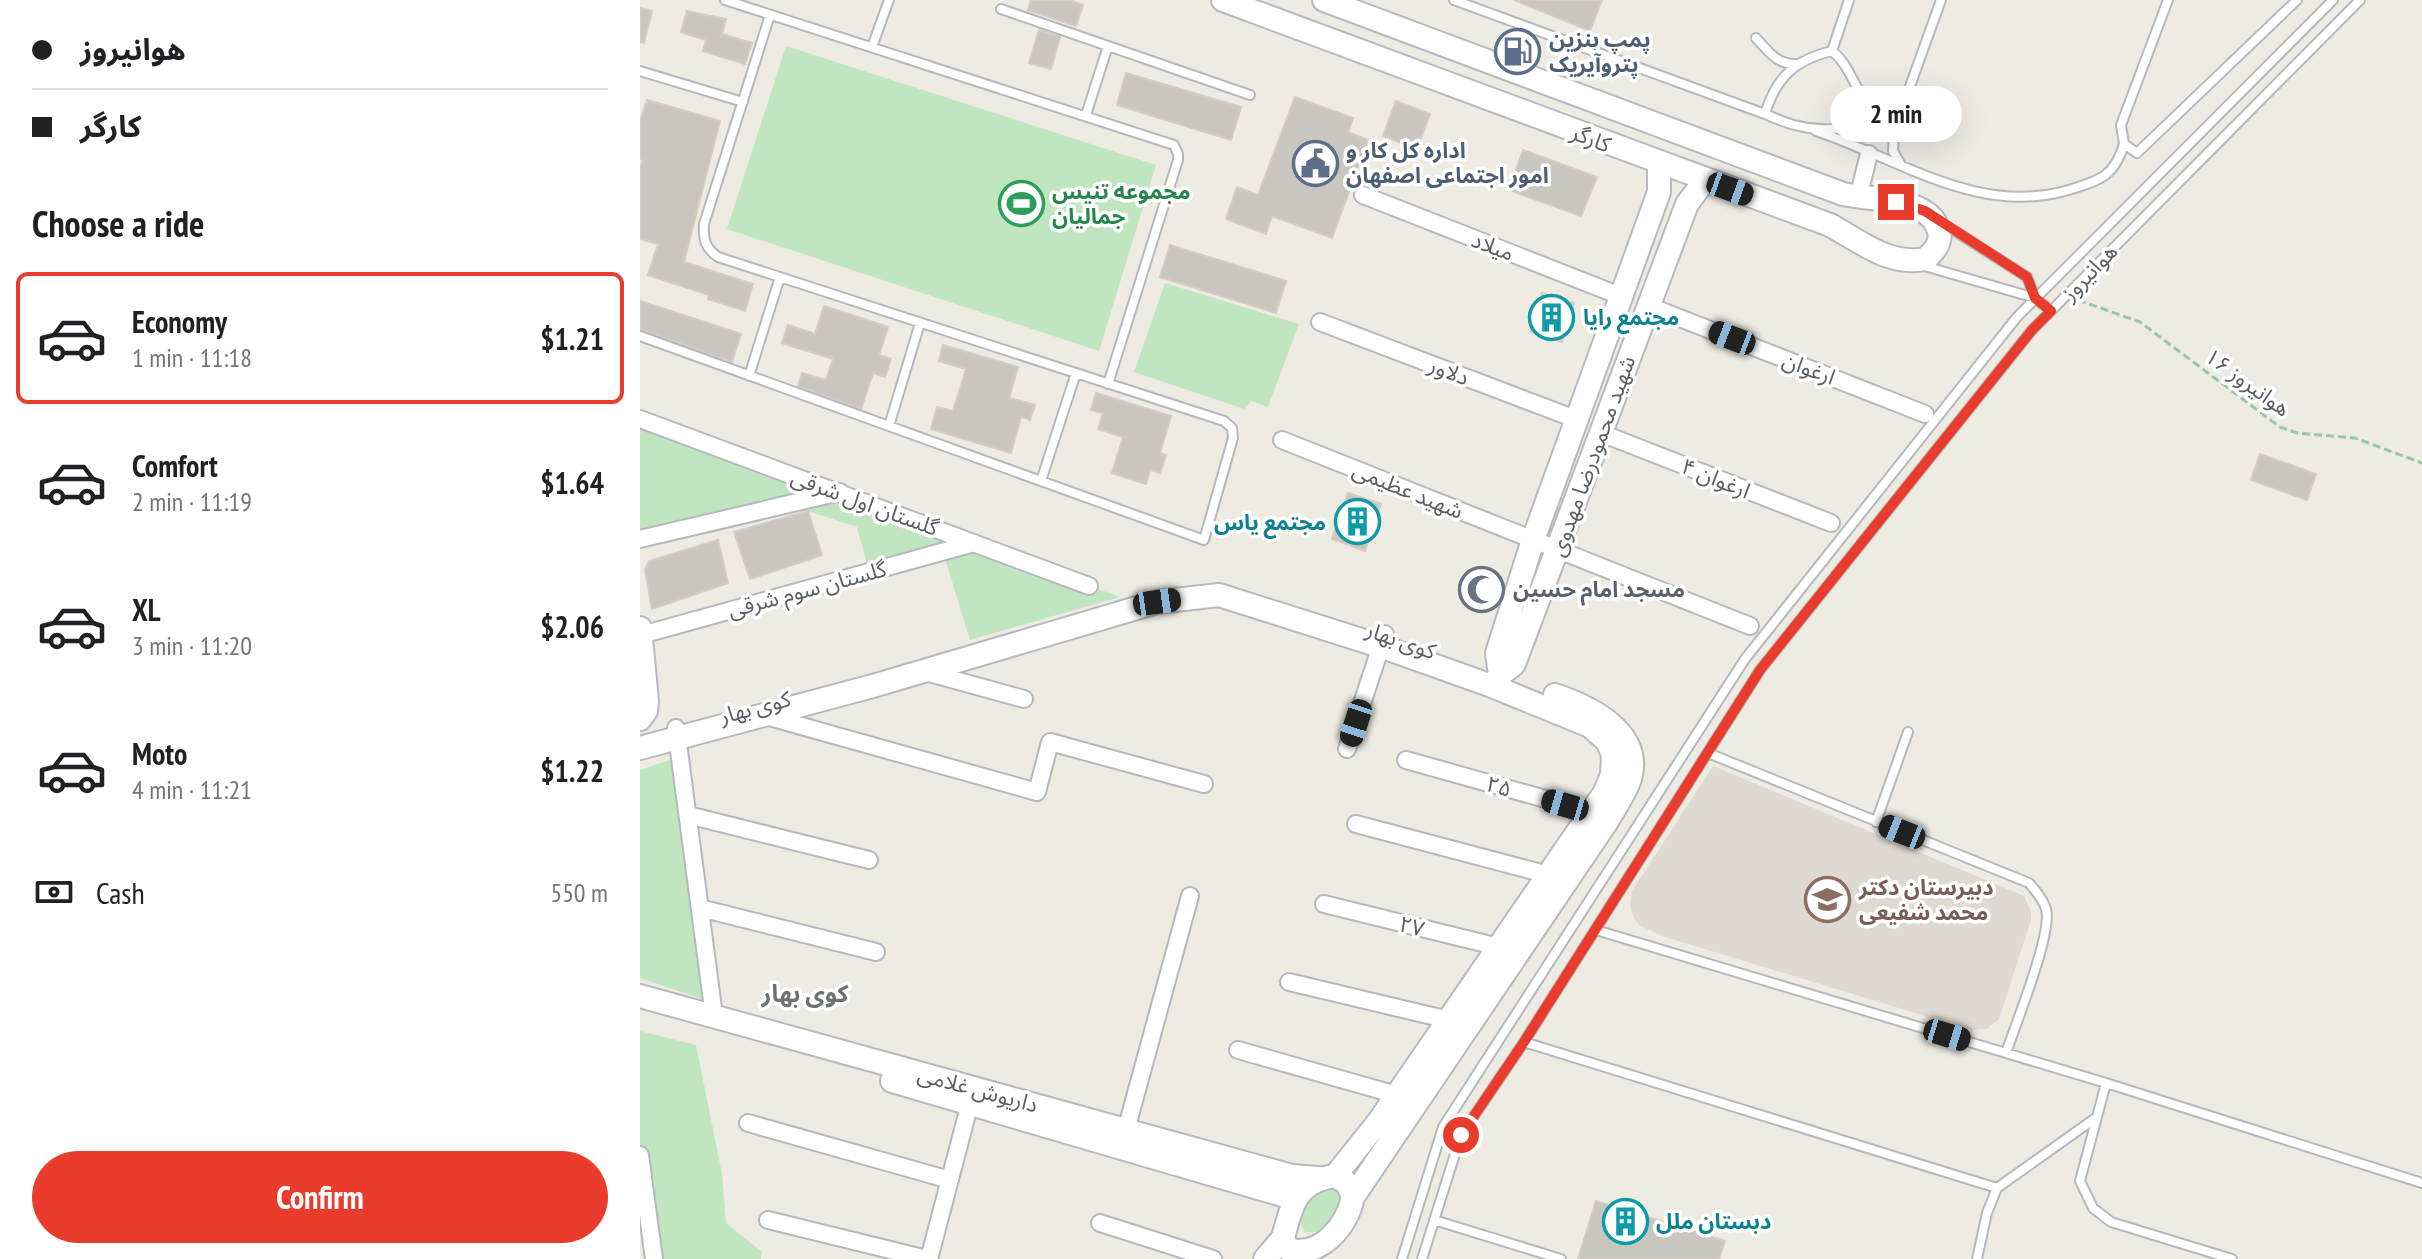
<!DOCTYPE html>
<meta charset="utf-8">
<style>
:root{--surface:#fff;--page:#f2f2f2;--text:#202124;--muted:#757577;--line:#e0e0e0;--accent:#ea3c2c}
body{margin:0;font-family:"PT Sans Narrow","Noto Sans Arabic",sans-serif;background:var(--page);color:var(--text);height:100vh;display:flex;flex-direction:column;font-size:30px;white-space:nowrap}
*{box-sizing:border-box;margin:0}
p{font-size:26px;color:var(--muted)}
.icon{flex:none;width:44px;height:44px;fill:none;stroke:currentColor;stroke-width:2;stroke-linecap:round;stroke-linejoin:round}
.map{position:relative;flex:1;overflow:hidden}
.details{display:flex;flex-direction:column;background:var(--surface);width:640px}
.details>*{flex:none}
.top-card{display:grid;align-content:center;height:176px;padding:0 32px;background:var(--surface)}
.end{position:absolute;width:36px;height:36px;margin:-18px;border:10px solid #ea3c2c;background:#fff;box-shadow:0 0 0 4px #fff}
.from{border-radius:50%}
.bubble{position:absolute;height:56px;border-radius:28px;background:var(--surface);box-shadow:0 8px 32px #0002;font-size:26px;font-weight:700;line-height:56px;text-align:center}
.car{position:absolute;width:24px;height:48px;margin:-24px -12px;border-radius:10px;box-shadow:0 0 6px 2px #0007;background:linear-gradient(#222 24%,#8ab4d8 0 40%,#222 0 76%,#8ab4d8 0 86%,#222 0)}
.top-card b{display:flex;align-items:center;gap:28px;height:76px;font-size:30px}
.top-card b+b{border-top:2px solid var(--line)}
.top-card i{width:20px;height:20px;background:var(--text)}
ul{padding:0;list-style:none}
li{display:flex;align-items:center;gap:24px;height:132px;margin:0 16px 12px;padding:0 16px;border:4px solid transparent;border-radius:12px}
li div{flex:1}
li b{display:block;font-size:30px}
li em{font-style:normal;font-weight:700}
li.current{border-color:var(--accent)}
li>.icon{width:72px;height:72px;stroke-width:1.5}
h2{padding:0 32px;font-size:36px;line-height:96px}
.pay{display:flex;align-items:center;gap:20px;height:88px;padding:0 32px;font-size:30px}
.pay p{margin-inline-start:auto}
.action{display:flex;gap:16px;margin-top:auto;padding:16px 32px}
.action a{flex:1;height:92px;border-radius:48px;background:var(--accent);color:#fff;font-size:32px;font-weight:700;line-height:92px;text-align:center}
main{display:flex;flex:1;min-height:0}
.map>svg:first-child{display:block}
.education{fill:#dedad1}
.green{fill:#bfe6bf}
.building{fill:#c9c6c0;stroke:#d3cdc1;stroke-width:2}
.lines{fill:none;stroke-linecap:round;stroke-linejoin:round}
.lane-casing{stroke:#b5b9bd;stroke-width:12}
.street-casing{stroke:#b5b9bd;stroke-width:20}
.secondary-casing{stroke:#b6babf;stroke-width:26}
.path{stroke:#98c7a5;stroke-width:3;stroke-dasharray:8 4;stroke-linecap:butt}
.lane{stroke:#fff;stroke-width:8}
.street{stroke:#fff;stroke-width:16}
.secondary{stroke:#fff;stroke-width:22}
.route{stroke:#ea3c2c;stroke-width:10}
.labels{text-anchor:middle;stroke-width:7;stroke-linejoin:round;paint-order:stroke}
.service-label{font-size:22px;font-weight:bold;fill:#4e5e75;stroke:#fff;text-anchor:start}
.street-label{font-size:22px;fill:#5b5f64;stroke:#fff}
.leisure-label{font-size:22px;font-weight:bold;fill:#27864d;stroke:#fff;text-anchor:start}
.culture-label{font-size:22px;font-weight:bold;fill:#0d838f;stroke:#fff;text-anchor:start}
.worship-label{font-size:22px;font-weight:bold;fill:#5b616d;stroke:#fff;text-anchor:start}
.education-label{font-size:22px;font-weight:bold;fill:#785e54;stroke:#fff;text-anchor:start}
.neighbourhood-label{font-size:24px;font-weight:bold;fill:#6c7176;stroke:#fff}
</style>
<main>
<section class="details">
<div class="top-card">
<b><i class="from"></i>هوانیروز</b>
<b><i></i>کارگر</b>
</div>
<h2>Choose a ride</h2>
<ul>
<li class="current"><svg class="icon" aria-label="car" viewBox="0 0 24 24"><path d="M5 17H2v-5l4-1 3-4h7l3 4 3 1v5h-3M9 17h6M6 11h13"/><circle cx="7" cy="17" r="2"/><circle cx="17" cy="17" r="2"/></svg><div><b>Economy</b><p>1 min · 11:18</p></div><em>$1.21</em></li>
<li><svg class="icon" aria-label="car" viewBox="0 0 24 24"><path d="M5 17H2v-5l4-1 3-4h7l3 4 3 1v5h-3M9 17h6M6 11h13"/><circle cx="7" cy="17" r="2"/><circle cx="17" cy="17" r="2"/></svg><div><b>Comfort</b><p>2 min · 11:19</p></div><em>$1.64</em></li>
<li><svg class="icon" aria-label="car" viewBox="0 0 24 24"><path d="M5 17H2v-5l4-1 3-4h7l3 4 3 1v5h-3M9 17h6M6 11h13"/><circle cx="7" cy="17" r="2"/><circle cx="17" cy="17" r="2"/></svg><div><b>XL</b><p>3 min · 11:20</p></div><em>$2.06</em></li>
<li><svg class="icon" aria-label="car" viewBox="0 0 24 24"><path d="M5 17H2v-5l4-1 3-4h7l3 4 3 1v5h-3M9 17h6M6 11h13"/><circle cx="7" cy="17" r="2"/><circle cx="17" cy="17" r="2"/></svg><div><b>Moto</b><p>4 min · 11:21</p></div><em>$1.22</em></li>
</ul>
<div class="pay"><svg class="icon" aria-label="cash" viewBox="0 0 24 24"><path d="M3 7h18v10H3z"/><circle cx="12" cy="12" r="2"/></svg>Cash<p>550 m</p></div>
<div class="action"><a>Confirm</a></div>
</section>
<div class="map">
<svg width="1782" height="1259" viewBox="0 0 1782 1259">
<rect width="100%" height="100%" fill="#eeebe3"/>
<path class="education" d="M1073,766L1384,896L1391,912V920L1359,1019L1347,1029L1331,1030L1022,936L999,925L993,916L990,904L992,891Z"/>
<path class="green" d="M146,46L516,165L459,351L87,229Z
M525,283L659,324L628,407L611,401L604,409L494,372Z
M0,419L480,597L330,640L303,552L229,572L217,527L171,512L166,504L0,539Z
M35,758L66,1000L0,978V770Z
M0,1031L56,1045L82,1174L86,1223L122,1252L121,1259H8L0,1191Z
M688,1188H695C709,1208 688,1236 665,1232C650,1210 669,1196 688,1188Z"/>
<path class="building" d="M391,0H430L443,5L436,26L388,10Z
M874,0H962L950,31Z
M0,8L12,11L4,43L0,42Z
M47,11L86,19L82,34L112,43L105,64L63,51L66,40L41,32Z
M399,30L420,37L411,69L389,63Z
M486,73L601,107L591,140L477,105Z
M655,97L713,118L708,132L728,140L692,238L632,216L626,234L586,219L597,187L618,195Z
M7,100L80,121L44,262L113,284L105,311L68,299L69,295L8,275L18,244L0,239V170L3,160L0,159V122Z
M756,101L790,114L777,149L743,136Z
M883,150L957,177L941,216L869,190Z
M530,245L646,281L636,313L520,277Z
M902,293L934,303L922,342L891,332Z
M0,301L101,334L92,362L0,329Z
M184,306L248,327L239,355L251,359L245,377L233,373L221,409L158,386L162,373L186,380L193,359L142,343L148,325L175,334Z
M303,345L378,367L369,398L395,405L390,420L381,417L371,453L291,429L297,407L313,411L326,369L299,361Z
M456,393L531,416L520,453L526,455L520,473L510,470L506,484L472,473L483,437L458,429L463,413L451,410Z
M1620,454L1676,474L1667,500L1611,480Z
M708,493L741,504L725,551L692,539Z
M168,511L182,555L110,579L94,532Z
M78,540L88,583L12,609L5,570L9,561Z
M956,1201L1085,1241L1079,1259H938Z"/>
<g class="lines">
<defs>
<path id="lane" d="M85,0L534,145L538,154V160L468,384
M814,0L1125,114C1134,118 1144,122 1154,125C1183,133 1243,134 1217,87C1210,75 1204,60 1192,51C1154,60 1136,78 1125,114
M1528,0L1481,125L1484,144L1497,153L1657,0
M361,9L610,95
M1116,38C1128,51 1137,65 1157,64
M232,47L249,0
M1192,51L1209,0
M0,71L103,102
M446,115L468,46
M1255,122L1253,151L1261,165
M1215,124C1230,126 1248,129 1259,117L1301,0
M1176,131C1260,159 1340,218 1432,189C1461,180 1475,175 1484,144
M1302,223L1387,277L1395,298
M1281,265L1395,298L1411,311
M0,336L564,540L593,438L592,428L584,421L78,257C65,248 63,239 64,224L130,15
M109,376L140,277
M249,426L280,323
M401,481L436,373
M1068,753L1389,883C1396,891 1403,899 1406,909C1413,932 1375,1026 1366,1053
M1236,822L1268,732
M956,930L1466,1083L1782,1183
M884,1042L1357,1188
M1466,1083L1440,1181L1453,1208L1471,1222L1592,1259
M794,1220L921,1259
M762,1259L803,1127L1105,659L1377,317L1693,0
M782,1259L821,1135L884,1042L1120,670L1392,330L1720,0
M1337,1259L1347,1213L1357,1188L1457,1117"/>
<path id="street" d="M723,195L983,297
M1218,198L1229,154
M1009,306L1285,414
M680,322L938,420
M0,419L449,586
M961,433L1191,523
M642,440L1110,626
M0,539L200,492
M1,635L334,543
M282,671L384,699
M122,715L397,792L410,742L564,784
M36,728L74,1016
M707,749L745,634
M766,760L952,812
M48,815L229,860
M716,824L909,875
M684,904L859,947
M60,908L236,952
M649,982L809,1020
M598,1050L757,1095
M108,1123L310,1180
M486,1130L550,896
M0,1155L14,1259
M128,1220L287,1259
M460,1223L573,1259
M289,1259L330,1103"/>
<path id="secondary" d="M583,0L1190,225C1221,242 1249,266 1286,259C1296,249 1304,240 1297,226C1285,197 1229,200 1203,194L684,0
M0,628L7,701L6,711L0,719
M860,675L857,653L893,540L1019,192V164
M852,686L860,675L874,664L1047,204L1065,180
M0,748L233,686L517,602L579,595L740,646L852,686L950,726L967,741L973,755L972,775L965,792L739,1121L695,1176C657,1181 652,1204 643,1238L648,1249C680,1259 708,1225 713,1197L707,1183L695,1176
M0,996L652,1176L678,1178
M252,1081L656,1199
M713,1197L966,823C974,809 985,794 990,779C1003,732 950,707 915,695
M625,1259L643,1238"/>
</defs>
<use href="#lane" class="lane-casing"/>
<use href="#street" class="street-casing"/>
<use href="#secondary" class="secondary-casing"/>
<path class="path" d="M1438,300L1500,322L1640,427L1657,433L1715,438L1782,463"/>
<use href="#lane" class="lane"/>
<use href="#street" class="street"/>
<use href="#secondary" class="secondary"/>
</g>
<g class="lines">
<path class="route" d="M821,1135L884,1042L1120,670L1392,330L1411,311L1395,298L1387,277L1285,211L1256,202"/>
</g>
<defs>
<symbol id="fuel-ring" viewBox="-11 -11 22 22"><circle r="9.5" fill="#fff" stroke="#5c6f8a" stroke-width="1.5"/><path d="M-5.5-6h7V0h2V4h1.3V-2.5L3-4.5l.8-.8L6-3V5H2.5V1h-1V6h-7ZM-4.2-4.7v3.2H.2V-4.7Z" fill="#5c6f8a"/></symbol>
<symbol id="civic-ring" viewBox="-11 -11 22 22"><circle r="9.5" fill="#fff" stroke="#5c6f8a" stroke-width="1.5"/><path d="M-.6-6.5H3V-4.5H.6V-3L4-1V1h2V6H-6V1h2V-1L-.6-3ZM-1.2 2.5V6h2.4V2.5Z" fill="#5c6f8a"/></symbol>
<symbol id="stadium-ring" viewBox="-11 -11 22 22"><circle r="9.5" fill="#fff" stroke="#2e9e5b" stroke-width="1.5"/><path d="M0-5a6.5 5 0 1 0 0 10a6.5 5 0 1 0 0-10ZM-3.5-1.8h7v3.6h-7Z" fill="#2e9e5b"/></symbol>
<symbol id="building-ring" viewBox="-11 -11 22 22"><circle r="9.5" fill="#fff" stroke="#0f9aa8" stroke-width="1.5"/><path d="M-4-6H4V6H1V3H-1V6H-4ZM-2.5-4.3h1.7v1.8h-1.7ZM.8-4.3h1.7v1.8H.8ZM-2.5-1h1.7V.8h-1.7ZM.8-1h1.7V.8H.8Z" fill="#0f9aa8"/></symbol>
<symbol id="mosque-ring" viewBox="-11 -11 22 22"><circle r="9.5" fill="#fff" stroke="#6b7280" stroke-width="1.5"/><path d="M3.5-4.9A6 6 0 1 0 3.5 4.9A5 5 0 1 1 3.5-4.9Z" fill="#6b7280"/></symbol>
<symbol id="school-ring" viewBox="-11 -11 22 22"><circle r="9.5" fill="#fff" stroke="#8d6e63" stroke-width="1.5"/><path d="M0-5L7-2L0 1L-7-2ZM-4 1L0 2.5L4 1V4Q0 6-4 4Z" fill="#8d6e63"/></symbol>
</defs>
<g fill-rule="evenodd">
<use href="#fuel-ring" x="852" y="26" width="51" height="51"/>
<use href="#civic-ring" x="650" y="138" width="51" height="51"/>
<use href="#stadium-ring" x="356" y="178" width="51" height="51"/>
<use href="#building-ring" x="886" y="292" width="51" height="51"/>
<use href="#building-ring" x="692" y="496" width="51" height="51"/>
<use href="#mosque-ring" x="816" y="564" width="51" height="51"/>
<use href="#school-ring" x="1162" y="874" width="51" height="51"/>
<use href="#building-ring" x="960" y="1196" width="51" height="51"/>
</g>
<g class="labels">
<g class="service-label">
<text x="909" y="47">پمپ بنزین<tspan x="909" dy="25">پتروآیریک</tspan></text>
<text x="706" y="158">اداره کل کار و<tspan x="706" dy="25">امور اجتماعی اصفهان</tspan></text>
</g>
<g class="street-label">
<text transform="translate(951 138) rotate(21)" y="8">کارگر</text>
<text transform="translate(853 246) rotate(21)" y="8">میلاد</text>
<text transform="translate(1449 272) rotate(-46)" y="8">هوانیروز</text>
<text transform="translate(1169 368) rotate(21)" y="8">ارغوان</text>
<text transform="translate(809 371) rotate(21)" y="8">دلاور</text>
<text transform="translate(1608 382) rotate(36)" y="8">هوانیروز ۱۶</text>
<text transform="translate(952 456) rotate(-70)" y="8">شهید محمودرضا مهدوی</text>
<text transform="translate(1076 478) rotate(22)" y="8">ارغوان ۴</text>
<text transform="translate(768 490) rotate(22)" y="8">شهید عظیمی</text>
<text transform="translate(225 502) rotate(20)" y="8">گلستان اول شرقی</text>
<text transform="translate(167 589) rotate(-15)" y="8">گلستان سوم شرقی</text>
<text transform="translate(761 640) rotate(19)" y="8">کوی بهار</text>
<text transform="translate(115 707) rotate(-15)" y="8">کوی بهار</text>
<text transform="translate(859 786) rotate(16)" y="8">۲۵</text>
<text transform="translate(772 926) rotate(14)" y="8">۲۷</text>
<text transform="translate(338 1089) rotate(15)" y="8">داریوش غلامی</text>
</g>
<g class="leisure-label">
<text x="412" y="199">مجموعه تنیس<tspan x="412" dy="25">جمالیان</tspan></text>
</g>
<g class="culture-label">
<text x="943" y="325">مجتمع رایا</text>
<text x="686" y="530" text-anchor="end">مجتمع یاس</text>
<text x="1016" y="1229">دبستان ملل</text>
</g>
<g class="worship-label">
<text x="873" y="597">مسجد امام حسین</text>
</g>
<g class="education-label">
<text x="1219" y="895">دبیرستان دکتر<tspan x="1219" dy="25">محمد شفیعی</tspan></text>
</g>
<g class="neighbourhood-label">
<text x="165" y="1002">کوی بهار</text>
</g>
</g>
</svg>
<i class="end from" style="left:821px;top:1135px"></i>
<i class="end" style="left:1256px;top:202px"></i>
<div class="bubble" style="left:1190px;top:86px;width:132px">2 min</div>
<i class="car" style="left:1090px;top:189px;rotate:110deg"></i>
<i class="car" style="left:1092px;top:338px;rotate:291deg"></i>
<i class="car" style="left:517px;top:602px;rotate:82deg"></i>
<i class="car" style="left:716px;top:723px;rotate:198deg"></i>
<i class="car" style="left:925px;top:805px;rotate:286deg"></i>
<i class="car" style="left:1262px;top:832px;rotate:292deg"></i>
<i class="car" style="left:1307px;top:1035px;rotate:107deg"></i>
</div>
</main>
